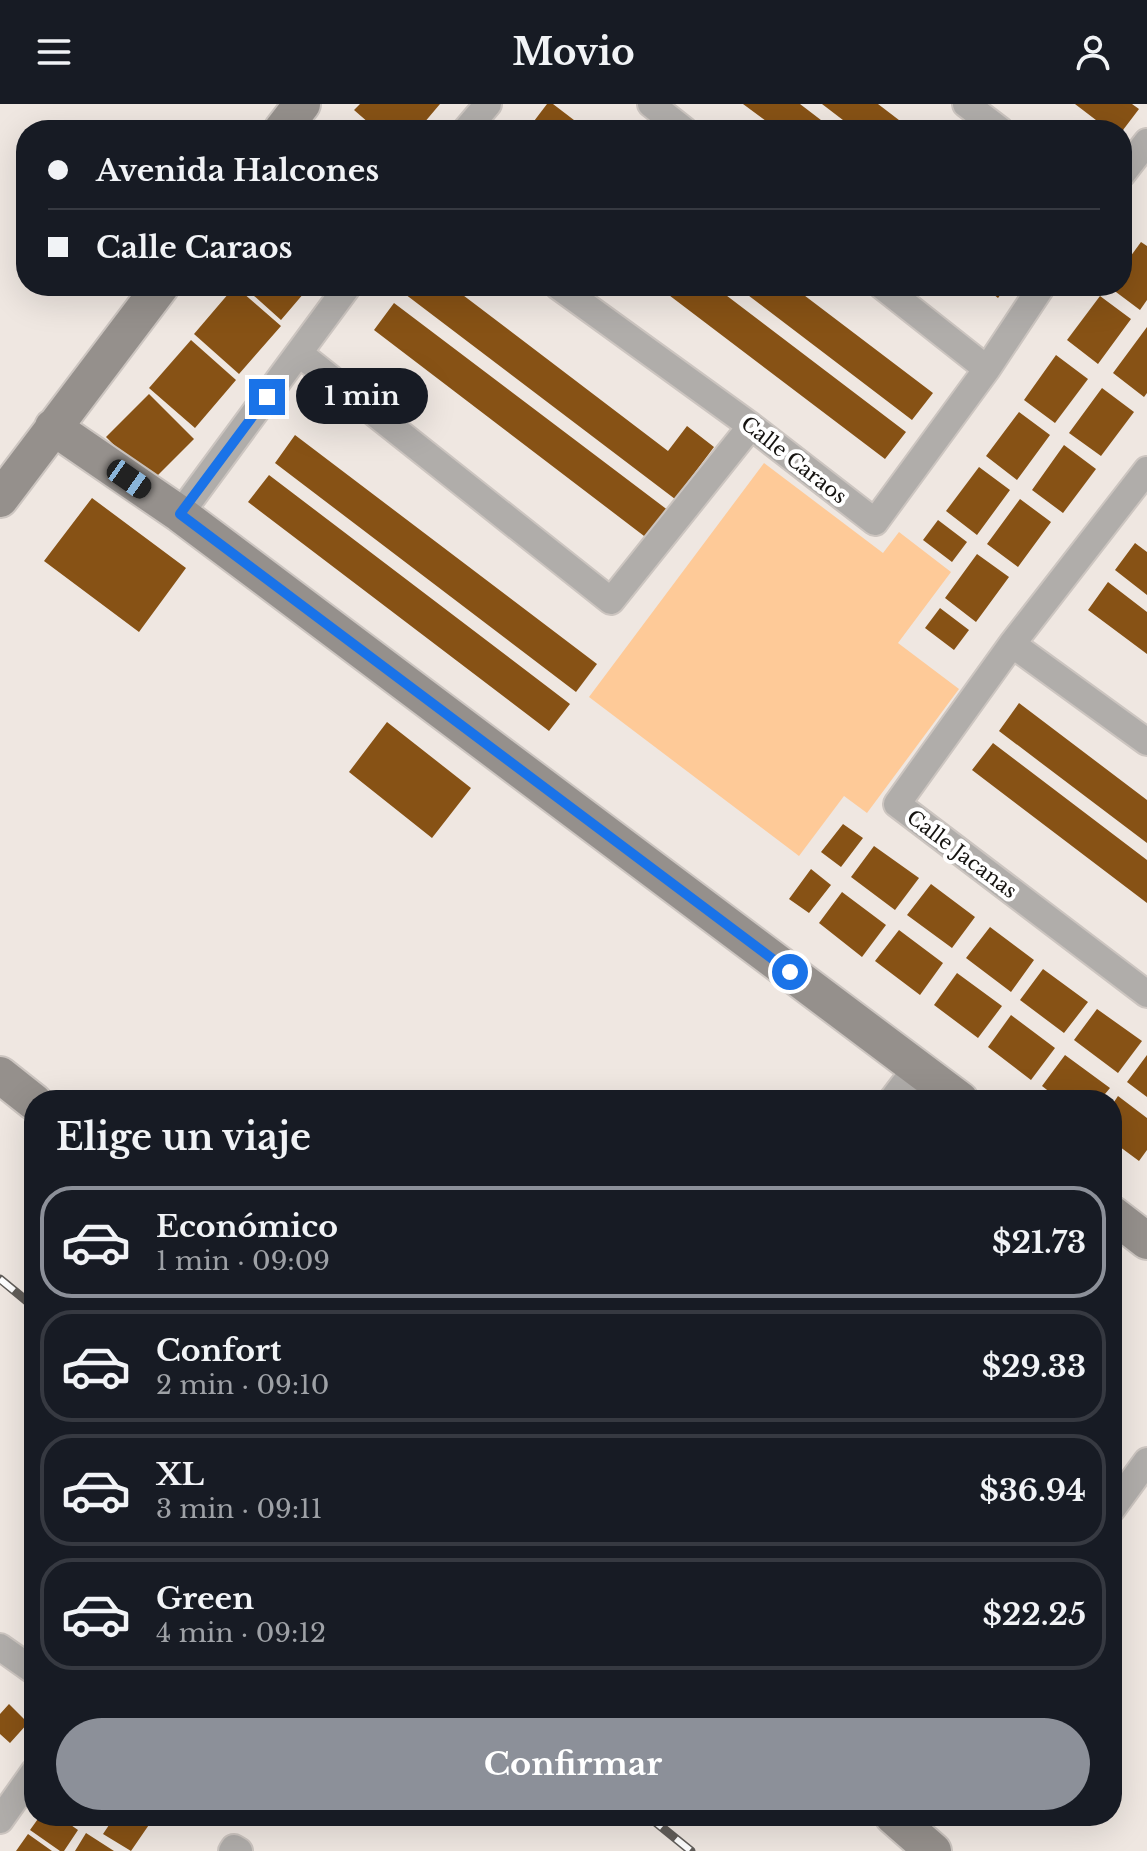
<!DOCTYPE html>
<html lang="es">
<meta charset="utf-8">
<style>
:root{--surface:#171b24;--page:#242831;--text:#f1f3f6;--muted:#9ea1a6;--line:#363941;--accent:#8c9099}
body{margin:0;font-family:"Libre Baskerville",serif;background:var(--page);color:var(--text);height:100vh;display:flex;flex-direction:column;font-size:30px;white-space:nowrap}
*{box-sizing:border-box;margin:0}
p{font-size:26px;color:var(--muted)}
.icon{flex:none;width:44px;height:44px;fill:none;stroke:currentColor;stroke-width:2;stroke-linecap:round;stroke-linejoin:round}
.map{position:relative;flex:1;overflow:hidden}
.sheet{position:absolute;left:24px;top:986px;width:1098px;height:736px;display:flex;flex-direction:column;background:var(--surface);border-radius:32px;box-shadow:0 8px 32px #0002}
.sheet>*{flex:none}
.hud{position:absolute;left:16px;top:16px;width:1116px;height:176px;border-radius:32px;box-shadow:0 8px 32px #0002;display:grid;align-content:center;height:176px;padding:0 32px;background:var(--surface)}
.end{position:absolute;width:36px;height:36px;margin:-18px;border:10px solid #1a73e8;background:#fff;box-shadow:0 0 0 4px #fff}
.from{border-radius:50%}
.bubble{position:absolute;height:56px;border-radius:28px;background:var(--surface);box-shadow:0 8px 32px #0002;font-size:26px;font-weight:800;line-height:56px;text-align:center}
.car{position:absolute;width:24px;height:48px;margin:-24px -12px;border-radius:10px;box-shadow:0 0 6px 2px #0007;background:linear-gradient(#222 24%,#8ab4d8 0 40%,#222 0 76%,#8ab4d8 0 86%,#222 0)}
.hud b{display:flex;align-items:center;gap:28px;height:76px;font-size:30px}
.hud b+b{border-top:2px solid var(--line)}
.hud i{width:20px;height:20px;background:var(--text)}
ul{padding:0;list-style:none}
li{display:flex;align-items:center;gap:24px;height:112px;margin:0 16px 12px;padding:0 16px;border:4px solid var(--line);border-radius:32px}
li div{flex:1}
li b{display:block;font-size:30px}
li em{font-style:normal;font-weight:800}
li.selected{border-color:var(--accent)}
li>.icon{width:72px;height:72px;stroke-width:1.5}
h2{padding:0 32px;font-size:36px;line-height:96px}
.primary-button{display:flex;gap:16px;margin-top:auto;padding:16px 32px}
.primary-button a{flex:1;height:92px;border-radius:48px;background:var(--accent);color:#fff;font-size:32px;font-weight:800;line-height:92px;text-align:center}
header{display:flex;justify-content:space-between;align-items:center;height:104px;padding:0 32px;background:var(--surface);font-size:36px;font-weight:800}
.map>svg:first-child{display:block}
.green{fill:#feca98}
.building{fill:#875215}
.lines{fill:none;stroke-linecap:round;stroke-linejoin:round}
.minor-casing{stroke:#ccc5c0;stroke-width:30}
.secondary-casing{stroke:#ccc5c0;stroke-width:40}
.minor{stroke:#b0adaa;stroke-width:26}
.secondary{stroke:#95908c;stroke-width:36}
.rail-casing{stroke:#615d59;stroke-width:9}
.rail{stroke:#fff;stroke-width:6;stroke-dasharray:18;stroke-linecap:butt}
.route{stroke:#1a73e8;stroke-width:10}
.labels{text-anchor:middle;stroke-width:8;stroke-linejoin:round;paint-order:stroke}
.street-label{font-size:20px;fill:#151310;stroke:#fff}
</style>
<header><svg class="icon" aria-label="menu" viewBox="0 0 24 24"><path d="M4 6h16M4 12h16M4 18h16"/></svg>Movio<svg class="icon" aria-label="person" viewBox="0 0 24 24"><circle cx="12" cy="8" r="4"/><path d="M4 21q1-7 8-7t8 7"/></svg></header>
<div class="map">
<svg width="1147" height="1747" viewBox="0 0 1147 1747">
<rect width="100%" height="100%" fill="#efe7e1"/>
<path class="green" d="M764,359L883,449L899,428L951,468L898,539L959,585L867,709L844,692L799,752L589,593Z"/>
<path class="building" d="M360,0H440L418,26H377L354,6Z
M547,0H553L587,26H530L528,25Z
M743,0H800L834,26H778Z
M822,0H878L912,26H856Z
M1075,0H1132L1139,5L1123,26H1109Z
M1141,138L1147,142V196L1140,206L1108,182H1122V164Z
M235,182L281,222L239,270L194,230Z
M243,182H310L281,216Z
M404,182H451L668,347L687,322L714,343L675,395L401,187Z
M657,182H714L906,328L885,355Z
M736,182H792L933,289L912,316Z
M983,182H1007L998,194Z
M1100,192L1131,215L1098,260L1067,236Z
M394,199L669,407L648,435L374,226Z
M1147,223V289L1144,293L1113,269Z
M191,236L236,276L195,324L149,284Z
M1056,251L1088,275L1055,319L1024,296Z
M1102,284L1134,308L1101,352L1069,329Z
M149,290L194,335L151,378L106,333Z
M1019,308L1050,331L1017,376L986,352Z
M295,331L597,560L576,588L275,359Z
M1064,341L1096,365L1063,409L1032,386Z
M979,363L1010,386L977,431L946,407Z
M269,371L570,600L549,627L248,398Z
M92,394L186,464L139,528L44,457Z
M1020,395L1051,418L1018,463L987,440Z
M938,416L967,438L952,458L923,436Z
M1135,439L1147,448V491L1115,466Z
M977,450L1009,473L976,518L945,494Z
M1108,478L1147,508V550L1088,506Z
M940,504L969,526L954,546L925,524Z
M1019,599L1147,696V739L999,627Z
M387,618L471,684L432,734L349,668Z
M993,639L1147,756V799L972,666Z
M843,720L863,734L841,763L821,748Z
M874,742L919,774L895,806L851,773Z
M811,765L831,781L809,809L789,795Z
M931,780L975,813L952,844L907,811Z
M842,788L886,821L862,853L819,819Z
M990,823L1034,856L1011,888L966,854Z
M899,826L943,859L920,891L875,857Z
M1043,865L1088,898L1064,929L1020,896Z
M957,869L1002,902L978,934L934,901Z
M1097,905L1142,937L1118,969L1074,936Z
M1011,911L1055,944L1031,976L988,943Z
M1065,951L1110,984L1100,996H1060L1042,982Z
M1147,951V993L1127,978Z
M1118,992L1147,1014V1046L1139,1057L1112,1037V1001Z
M9,1600L28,1619L10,1639L0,1630V1610Z
M40,1712H58L78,1726L64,1747H60L30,1726Z
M115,1712H155L131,1747L103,1730Z
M86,1729L114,1747H75Z
M28,1730L52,1747H16Z"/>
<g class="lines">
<defs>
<path id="minor" d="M651,0L684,26
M966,0L1000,26
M466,26L488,0
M1122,70L1147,38
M558,182L751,322L875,418L987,265L1042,182
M882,182L987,265
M300,250L611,497L751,322
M1147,366L1012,540L897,700L1147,890
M180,410L348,182
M1012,540L1147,638
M892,996L917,963
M1112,1405L1147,1357
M0,1543L34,1567
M0,1716L34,1668
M232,1747L234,1744L239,1747"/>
<path id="secondary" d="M282,26L302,0
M53,323L180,410L960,996
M0,395L161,182
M0,971L34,998
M1112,1110L1147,1137
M893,1712L933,1747"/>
</defs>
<use href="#minor" class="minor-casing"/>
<use href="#secondary" class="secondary-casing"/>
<use href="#minor" class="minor"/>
<use href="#secondary" class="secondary"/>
<defs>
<path id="rail" d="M0,1175L34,1203
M648,1712L691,1747"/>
</defs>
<use href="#rail" class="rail-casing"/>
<use href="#rail" class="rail"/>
</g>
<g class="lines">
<path class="route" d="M267,293L180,410L790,868"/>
</g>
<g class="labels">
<g class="street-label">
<text transform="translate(794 356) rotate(38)" y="7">Calle Caraos</text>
<text transform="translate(962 750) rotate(37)" y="7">Calle Jacanas</text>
</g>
</g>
</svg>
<i class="end from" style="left:790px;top:868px"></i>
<i class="end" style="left:267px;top:293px"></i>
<div class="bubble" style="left:296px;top:264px;width:132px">1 min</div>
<i class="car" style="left:129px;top:375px;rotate:125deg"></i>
<div class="hud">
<b><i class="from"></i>Avenida Halcones</b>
<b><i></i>Calle Caraos</b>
</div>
<section class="sheet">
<h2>Elige un viaje</h2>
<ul>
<li class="selected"><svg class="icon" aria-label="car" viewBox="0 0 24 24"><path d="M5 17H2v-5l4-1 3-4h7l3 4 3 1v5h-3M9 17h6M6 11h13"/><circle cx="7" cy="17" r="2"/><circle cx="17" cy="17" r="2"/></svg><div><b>Económico</b><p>1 min · 09:09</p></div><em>$21.73</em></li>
<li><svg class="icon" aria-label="car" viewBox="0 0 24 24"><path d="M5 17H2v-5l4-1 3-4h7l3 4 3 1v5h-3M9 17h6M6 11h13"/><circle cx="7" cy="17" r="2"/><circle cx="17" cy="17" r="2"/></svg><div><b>Confort</b><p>2 min · 09:10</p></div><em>$29.33</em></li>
<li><svg class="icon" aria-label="car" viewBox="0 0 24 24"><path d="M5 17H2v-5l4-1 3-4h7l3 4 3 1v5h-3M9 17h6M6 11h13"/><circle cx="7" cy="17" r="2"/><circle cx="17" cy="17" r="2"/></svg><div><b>XL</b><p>3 min · 09:11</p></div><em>$36.94</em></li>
<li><svg class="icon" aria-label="car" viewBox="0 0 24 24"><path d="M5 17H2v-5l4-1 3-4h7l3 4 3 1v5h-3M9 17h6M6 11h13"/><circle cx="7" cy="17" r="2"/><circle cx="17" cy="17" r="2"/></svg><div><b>Green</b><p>4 min · 09:12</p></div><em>$22.25</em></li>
</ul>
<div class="primary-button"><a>Confirmar</a></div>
</section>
</div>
